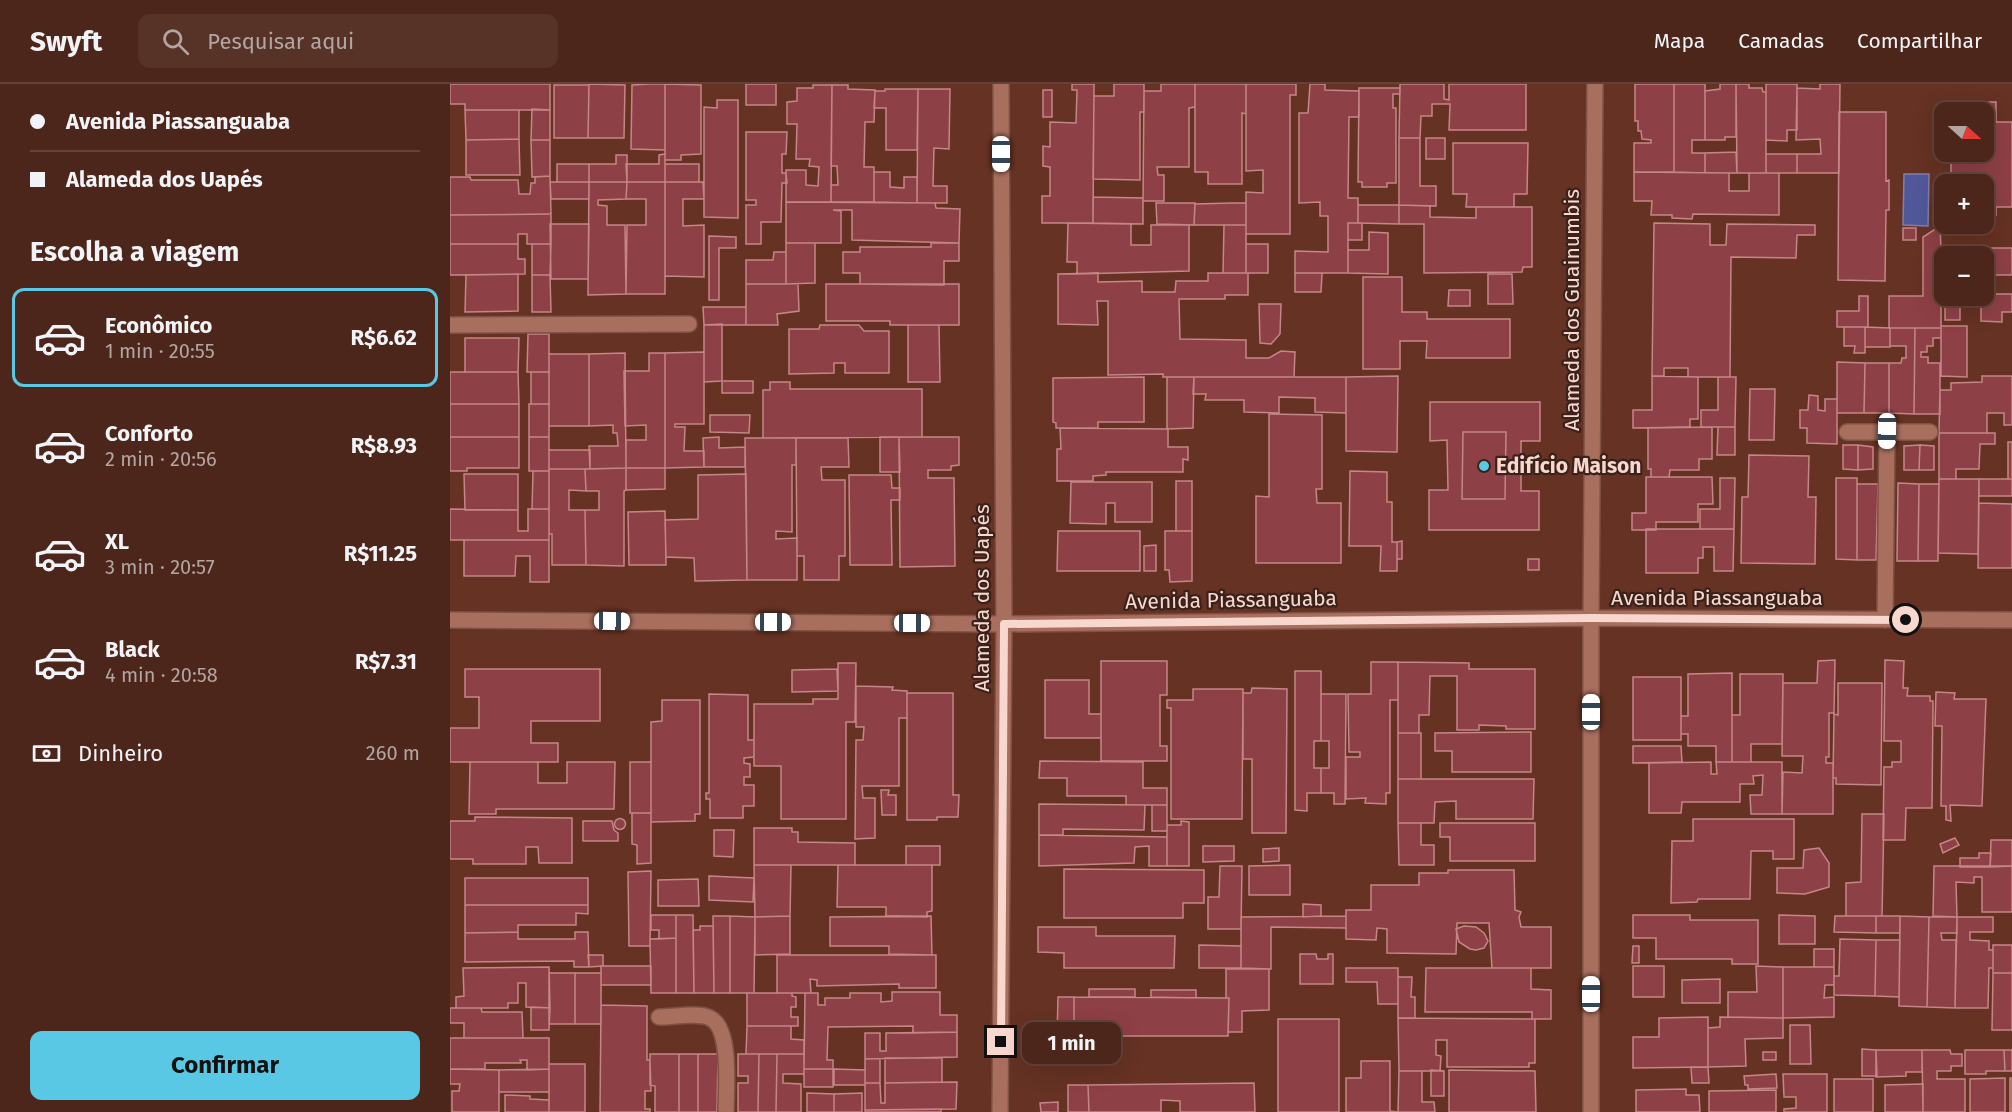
<!DOCTYPE html>
<html lang="pt">
<meta charset="utf-8">
<style>
:root{--surface:#4c261a;--page:#563227;--text:#f1f3f6;--muted:#b2a5a2;--line:#634339;--accent:#59c8e4}
body{margin:0;font-family:"Fira Sans",sans-serif;background:var(--page);color:var(--text);height:100vh;display:flex;flex-direction:column;font-size:22px;white-space:nowrap}
*{box-sizing:border-box;margin:0}
p{font-size:20px;color:var(--muted)}
.icon{flex:none;width:33px;height:33px;fill:none;stroke:currentColor;stroke-width:2;stroke-linecap:round;stroke-linejoin:round}
.map{position:relative;flex:1;overflow:hidden}
.drawer{display:flex;flex-direction:column;background:var(--surface);width:450px}
.drawer>*{flex:none}
.top-card{display:grid;align-content:center;height:132px;padding:0 30px;background:var(--surface)}
.needle{width:39px;rotate:111deg}
.controls{position:absolute;left:1484px;top:18px;display:grid;gap:12px}
.controls a{display:grid;place-items:center;width:60px;height:60px;border-radius:12px;background:var(--surface);box-shadow:0 6px 24px #0002,0 0 0 2px var(--line);font-size:30px}
.end{position:absolute;width:27px;height:27px;margin:-14px;border:8px solid #f8d7ce;background:#111;box-shadow:0 0 0 3px #111}
.from{border-radius:50%}
.bubble{position:absolute;height:42px;border-radius:12px;background:var(--surface);box-shadow:0 6px 24px #0002,0 0 0 2px var(--line);font-size:20px;font-weight:700;line-height:42px;text-align:center}
.car{position:absolute;width:18px;height:36px;margin:-18px -9px;border-radius:8px;box-shadow:0 0 4px 2px #0007;background:linear-gradient(#fff 24%,#345 0 40%,#fff 0 76%,#345 0 86%,#fff 0)}
.top-card b{display:flex;align-items:center;gap:21px;height:57px;font-size:22px}
.top-card b+b{border-top:2px solid var(--line)}
.top-card i{width:15px;height:15px;background:var(--text)}
ul{padding:0;list-style:none}
li{display:flex;align-items:center;gap:18px;height:99px;margin:0 12px 9px;padding:0 18px;border:3px solid transparent;border-radius:12px}
li div{flex:1}
li b{display:block;font-size:22px}
li em{font-style:normal;font-weight:700}
li.selected{border-color:var(--accent)}
li>.icon{width:54px;height:54px;stroke-width:1.5}
h2{padding:0 30px;font-size:27px;line-height:72px}
.pay{display:flex;align-items:center;gap:15px;height:66px;padding:0 30px;font-size:22px}
.pay p{margin-inline-start:auto}
.cta{display:flex;gap:12px;margin-top:auto;padding:12px 30px}
.cta a{flex:1;height:69px;border-radius:12px;background:var(--accent);color:#111;font-size:24px;font-weight:700;line-height:69px;text-align:center}
header{display:flex;align-items:center;gap:36px;box-sizing:border-box;height:84px;padding:0 30px;background:var(--surface);border-bottom:2px solid var(--line)}
header strong{font-size:28px}
nav{display:flex;gap:33px;margin-inline-start:auto;font-size:21px}
.search{width:420px;height:54px;background:var(--page);display:flex;align-items:center;gap:15px;box-sizing:border-box;padding:0 21px;border-radius:12px;color:var(--muted);font-size:22px}
main{display:flex;flex:1;min-height:0}
.map>svg:first-child{display:block}
.water{fill:#51589a;stroke:#837eaa;stroke-width:1.5}
.building{fill:#8d4046;stroke:#c58688;stroke-width:1.5}
.lines{fill:none;stroke-linecap:round;stroke-linejoin:round}
.street-casing{stroke:#7d5144;stroke-width:18}
.street{stroke:#a86e5e;stroke-width:15}
.route{stroke:#f8d7ce;stroke-width:8}
.poi-dot{fill:#59c8e4;stroke:#3a221b;stroke-width:2}
.labels{text-anchor:middle;stroke-width:4.5;stroke-linejoin:round;paint-order:stroke}
.street-label{font-size:21px;fill:#f8d7ce;stroke:#3a221b}
.poi-label{font-size:21px;font-weight:bold;fill:#f8d7ce;stroke:#3a221b;text-anchor:start}
</style>
<header>
<strong>Swyft</strong>
<div class="search"><svg class="icon" aria-label="search" viewBox="0 0 24 24"><circle cx="10" cy="10" r="6"/><path d="M15 15l6 6"/></svg>Pesquisar aqui</div>
<nav><a>Mapa</a><a>Camadas</a><a>Compartilhar</a></nav>
</header>
<main>
<section class="drawer">
<div class="top-card">
<b><i class="from"></i>Avenida Piassanguaba</b>
<b><i></i>Alameda dos Uapés</b>
</div>
<h2>Escolha a viagem</h2>
<ul>
<li class="selected"><svg class="icon" aria-label="car" viewBox="0 0 24 24"><path d="M5 17H2v-5l4-1 3-4h7l3 4 3 1v5h-3M9 17h6M6 11h13"/><circle cx="7" cy="17" r="2"/><circle cx="17" cy="17" r="2"/></svg><div><b>Econômico</b><p>1 min · 20:55</p></div><em>R$6.62</em></li>
<li><svg class="icon" aria-label="car" viewBox="0 0 24 24"><path d="M5 17H2v-5l4-1 3-4h7l3 4 3 1v5h-3M9 17h6M6 11h13"/><circle cx="7" cy="17" r="2"/><circle cx="17" cy="17" r="2"/></svg><div><b>Conforto</b><p>2 min · 20:56</p></div><em>R$8.93</em></li>
<li><svg class="icon" aria-label="car" viewBox="0 0 24 24"><path d="M5 17H2v-5l4-1 3-4h7l3 4 3 1v5h-3M9 17h6M6 11h13"/><circle cx="7" cy="17" r="2"/><circle cx="17" cy="17" r="2"/></svg><div><b>XL</b><p>3 min · 20:57</p></div><em>R$11.25</em></li>
<li><svg class="icon" aria-label="car" viewBox="0 0 24 24"><path d="M5 17H2v-5l4-1 3-4h7l3 4 3 1v5h-3M9 17h6M6 11h13"/><circle cx="7" cy="17" r="2"/><circle cx="17" cy="17" r="2"/></svg><div><b>Black</b><p>4 min · 20:58</p></div><em>R$7.31</em></li>
</ul>
<div class="pay"><svg class="icon" aria-label="cash" viewBox="0 0 24 24"><path d="M3 7h18v10H3z"/><circle cx="12" cy="12" r="2"/></svg>Dinheiro<p>260 m</p></div>
<div class="cta"><a>Confirmar</a></div>
</section>
<div class="map">
<svg width="1562" height="1028" viewBox="0 0 1562 1028">
<rect width="100%" height="100%" fill="#653223"/>
<path class="water" d="M1454,90H1479L1478,142L1453,141Z"/>
<path class="building" d="M0,0H100V26H15V20H0Z
M139,0L175,1L174,54H138Z
M199,0H215V66L181,65L182,1Z
M215,0L251,1V70L231,71V76H215Z
M296,0H326V21H296Z
M622,0H644L643,139H592V112H600V83L593,82V62L600,63V38L626,39L627,6H622Z
M664,0H694V28H690V96L643,95L644,12H664Z
M711,0H745V23L739,24V83H707L708,91H714V117H693L694,7H711Z
M745,0H796V30L792,29V100H758V88H745Z
M796,0H846V11H840V150H796V108L813,109V86L796,87Z
M860,0H875V6L909,7V33H899L898,114H908V139H898V189H845V167L878,168V132H870V118L849,119V29H858Z
M950,0H994V15L999,16V0H1076V46H999L1000,20H982V32H971L970,54H949Z
M1185,0H1224V88H1184V59H1201V56L1192,55L1191,47H1188V37H1185Z
M1224,0H1255V56H1242V69H1255V89L1224,88Z
M1270,0H1286V53H1275V56H1255V7L1270,5Z
M1286,0H1299V4H1312L1313,8H1316V89H1287Z
M1316,0H1347V46H1337V57L1316,56Z
M1370,0H1390L1389,89H1347V70H1371L1370,55L1346,56L1347,4L1370,5Z
M104,1H139L138,54H104Z
M363,1H382L381,118H336V86H356V101L368,102L369,83L359,82L360,75H346L347,40H337V18L347,17V4H363Z
M382,1H398V5L425,6L424,38H415L414,83H424V118H381V101H388L387,82H381Z
M909,4H950V10H943V24H946V99H937V103H912V98H908Z
M435,5H468L467,66H436V24H424L425,7H435Z
M468,5H500L499,65L484,64L483,102H497V119H467Z
M593,6H602V33H593Z
M267,16H288V134L254,133V23L267,24Z
M1502,18H1546V38H1562V123H1546V131H1533V100H1501V68H1533V28H1501Z
M82,25L100,26V56H81Z
M15,26H69V55L16,56Z
M1389,28H1436V97L1439,96V126H1436L1435,197L1388,196Z
M1491,37H1494V63H1491Z
M296,48H337L336,70H332V89H336L337,99H332L331,138H311V160H296V121H306V116H296Z
M949,54H970V102H986V122L949,121Z
M976,54H995V75H976Z
M69,55L70,91H16V56Z
M81,56H100V92L82,93Z
M1003,59H1078L1077,110H1064V123H1016L1017,110H1003Z
M1286,68L1287,89H1255V69Z
M215,70V98H177L176,80H209V71Z
M1316,70H1347V89H1316Z
M166,71H177V98H139V80H166Z
M107,80H139V98H107Z
M215,80H249V98H215Z
M424,88H440V103L454,104V93H467V119L424,118Z
M1184,88L1279,89V107H1299V89H1329V131L1243,130L1242,135L1222,134V131H1201L1202,117H1184Z
M100,92L101,130L0,131V93H20L21,96H68L69,110H80L81,99H85V93Z
M100,98H139V115H101Z
M139,98H177L176,115L148,116V121L157,122V141H175L176,210L138,211Z
M177,98H215V210H176L177,141H196V115H176Z
M215,98H253L254,115H233V142L254,141V193L215,192Z
M643,113L693,114V140L643,139Z
M336,118L485,119L486,124L510,125L509,159L402,156V126H383L391,127V159H336Z
M706,119H745L744,141L707,140Z
M782,119H796V141H744L745,120Z
M908,121H949V140L908,139Z
M949,121L980,122V133L1026,134V123H1082V183H1073L1072,188L974,189V140H949Z
M101,130V160H77V150H68V160H0V131Z
M618,139L681,140V161H701V141H739V187L627,190V178H617Z
M898,139H912V156H898Z
M1204,139L1260,140V161H1276L1277,140L1365,141V151H1347L1346,174L1281,173L1280,293H1238V284H1214V292H1202Z
M100,140H139L138,195H101Z
M774,141H796V189H773Z
M1490,142L1491,164H1562V191H1533V172H1494V191H1491V244H1439V212H1473V153Z
M1453,144H1466V156H1453Z
M919,148L938,149V190L898,189V166H919Z
M259,152L286,153V164H269V216H259Z
M336,159H365V199L336,200Z
M481,159H509V177H494V201L410,200V189H393V168H410V163H481Z
M0,160H68V175H75V190L0,191Z
M82,160H101L100,191H82Z
M796,160H818V189H796Z
M324,168H336V200H296V176H323Z
M648,189V198L692,197V208H725L726,197H758V189H798V211H775V215H729L730,255L796,256V274H819L831,267L845,268L844,293H713V290L658,291V217H647L648,241L608,240V190Z
M845,189H872L871,208H845Z
M68,190V227L15,228L16,191Z
M1038,190H1062L1063,220H1038Z
M82,191H100L101,228H82Z
M913,193H952V228H977V235H1060V274H976L977,257H950V285H913Z
M296,200H348L349,227L327,230L328,241H296Z
M376,200H509V241H440V237H376Z
M999,206H1020V222H998Z
M1533,210H1562V228H1552V238L1531,237V212Z
M1409,212H1418V243H1387V227H1409Z
M1495,212H1510V236H1495Z
M809,220H831L830,250L821,260L810,259Z
M253,223H296V241H254Z
M272,240V297L254,298V241Z
M370,241H409L414,247H439V289H395V279H384V289L339,290V245H369Z
M458,241H489L490,298H458Z
M1491,242H1517V293L1491,292Z
M1394,243H1415V269H1404L1405,262H1394Z
M1415,243L1440,244V263H1415Z
M1440,244H1465L1464,330L1439,329V279H1451L1452,274H1456V262H1440Z
M1465,244H1491V254H1483V262H1477V268H1471V273H1478V279H1490V330H1464Z
M78,250H99V288H77Z
M15,254H69L68,288H15Z
M254,268V340H225V343H235L234,367H254V383L215,384V269Z
M175,269L176,384L140,385L139,362H168L167,349H163V341L139,342V270Z
M199,269H215V384H176V356H196V341L175,342L174,287H199Z
M99,270H139V342H99Z
M1387,278L1415,279L1414,329H1387Z
M1415,279H1439V329H1414Z
M0,288H68L69,320H0Z
M81,288H99V320H81Z
M948,292L947,368L896,367V293Z
M1202,292L1248,293V335H1240V343L1183,344V326H1202Z
M1532,292H1562V341H1554V329H1537V349H1489L1490,306H1501V299L1532,298Z
M694,293V338H648V344H606V339L603,338V294Z
M717,293H744L743,344L717,345Z
M744,293H896V329L865,328V314L829,313V329L794,328V316H755L756,310H743Z
M1268,293H1286L1285,343H1251V326H1268Z
M272,297H303V309H272Z
M320,298H340V305H472V353L313,354V306H320Z
M1300,305H1325L1324,356H1299Z
M1359,311L1368,312V326L1375,327V315H1387V360L1357,359V344H1350V326H1358Z
M980,318H1090V357H1071V407H1089V446H979V406H998L997,356L980,357Z
M0,320H69V353H0Z
M79,320H99V353H79Z
M819,330L872,331V405H866L867,419H891V479H806V412L819,413Z
M260,331H300L299,349L260,348Z
M1262,343V375H1249V386H1220L1219,393H1201V385H1198V344Z
M1268,343H1285V371H1267Z
M610,344L718,345V363H738V376L733,375V388H656V391L643,392V397H607V365H611Z
M1013,348H1056L1055,415H1012Z
M1489,349H1545V360H1530L1529,385H1506V395H1489Z
M0,353H69V384H17V387H0Z
M79,353H99V387H79Z
M269,353V364L295,363V383H254L253,354Z
M430,353H449L450,388H430Z
M449,353H509V381L501,382V386H478V394H504L505,482L450,483Z
M295,354H346V381H342V448L326,447V455L347,454V496H297Z
M346,354H398L399,383H371L372,396H395V472H389V496H354V472H347Z
M1558,358H1562V395H1558Z
M1393,361H1408V386L1393,385Z
M1408,361L1423,363V385L1408,386Z
M1470,361L1484,362V386H1469Z
M1470,361L1469,386H1454V362Z
M99,366H140V385H99Z
M1299,371L1359,372L1358,413H1366L1365,480L1291,479L1292,413H1298Z
M176,384V406L174,407V482L136,481L135,426H149V407H136L135,385Z
M176,384H215V405L176,406Z
M99,385H135L136,407L119,406V426H135L136,481H102V450H99Z
M83,387H99V425H82Z
M900,387L937,388V418H942V458H947V487H930L931,462H899Z
M14,390H68V426H15Z
M296,390L297,496L245,497L244,474L216,473L215,436L248,435V391Z
M399,391H441L442,404H450V416H441L442,481H400Z
M1196,393H1262L1263,420H1248V438H1206V446H1182V429H1196Z
M1270,394H1285L1284,445H1250V425H1270Z
M1386,394H1407V476L1386,475Z
M1489,395H1529L1528,470L1488,469Z
M1529,395H1562V412H1529Z
M726,397H742V447H726Z
M621,398H702V438H665V419H656V440L620,439Z
M1448,399L1469,400L1468,477H1447Z
M1407,400H1428L1426,476H1407Z
M1469,400H1489L1488,477H1468Z
M1529,419L1562,420V484H1528Z
M0,425L68,426V447H78V425H99V456H0Z
M215,427L216,481H179L178,428Z
M1196,445H1284L1283,487H1264V463H1253V474H1248V489H1196Z
M608,447H690V487H607Z
M715,447H742V497L720,498L719,486H715Z
M14,456H99V498H80V472H66L65,492H14Z
M952,457V475H947V458Z
M706,461V487H694V462Z
M1078,475H1089V486H1078Z
M1385,576L1384,629H1379V673H1376V679H1383V730H1332L1333,688L1352,689L1353,672H1332L1333,599H1367L1368,577Z
M1435,576L1454,577L1453,604H1458L1457,612H1480V617H1483L1482,724H1456L1455,756H1433L1434,683H1442V678H1451V657H1434Z
M651,577H717V611H710V662H717V677H651Z
M921,578H948V616H940V709H936V720L915,719L916,714L896,715V673H910V668H899L898,610H921Z
M948,578L1019,579V585H1085V645H1056V642L1029,641V646H1007V592H980L979,631H969V649H948Z
M388,579H406L405,638H396V735H331V682H304V620H363V615H388Z
M15,585H150V637H81V659H108V678H0V644H29V613H15Z
M387,585L388,607L342,608V586Z
M845,587H871V657H864V684H871V709H857V727L845,726Z
M1282,589V678H1266V662H1238V650H1231V632H1238V590Z
M1290,590H1333L1332,660H1301V678H1282V631H1290Z
M1183,593H1231V656H1183Z
M595,596H639V630H651V654H595Z
M1388,599H1432L1431,701L1386,700V694H1383L1384,630L1388,631Z
M406,602L443,603L442,606L457,607V634H449V702H412L413,714H425V754L405,755L406,656H413L414,643H406Z
M802,604L837,605L836,749H802V675H793V609H801Z
M743,605H793L792,735H721V624H717V616H743Z
M1486,608L1505,609L1504,615H1536L1532,722L1500,721L1501,737L1496,736V722H1491L1492,642H1485Z
M457,609H503V711H509L508,733H487V736H457Z
M259,610L298,611V656H304V673L294,674V679L300,680V693H294V701H304V722H293V734H260V715H256V709H259Z
M871,610H896L895,720H884V709H871V684H879V657H871Z
M212,616H250V730H245V737L201,738V638L212,637Z
M1081,648V688H1002V667H985V649Z
M948,649H971V695H948Z
M1183,662H1231L1232,678L1183,679Z
M590,677L693,678V704H717V721H676V712H617V694H589Z
M20,678H88V699H117V678H165L164,725H46V730H19Z
M180,678H201V729H180Z
M1261,678V690H1267L1266,678H1332V730H1301L1300,711H1312L1313,691L1303,692L1304,700H1290V718H1232L1231,729H1199V679Z
M948,695H1084L1083,735H1006V717L985,718L984,739H948Z
M431,706H439L438,711H446V731H432Z
M589,720L695,721L694,746L613,745V751H589Z
M702,721H717V747H702Z
M182,729H201V779L187,780V761L182,760Z
M1412,730H1434L1432,832H1396V799L1411,798Z
M25,733L122,734V779H89L88,763H76V780H23V775H0V737H25Z
M164.5 740a5.5 5.5 0 1 1 11 0a5.5 5.5 0 1 1-11 0Z
M1243,735H1344V775H1323V767H1301L1300,815H1248L1247,818L1221,819L1222,757H1243Z
M133,737H162L164,746L168,749V757H133Z
M731,737L739,738V782H717V741H731Z
M948,739H971V761H984V781H949Z
M990,739H1085V777H1000V753H990Z
M304,744H342V748H348V758L405,759V781H304Z
M264,746H284L283,773L264,772Z
M589,751L717,753V782H699V762L685,763L684,779L589,782Z
M1505,754L1509,761L1493,769L1490,760Z
M1541,756H1562V782L1540,783Z
M456,762H490V781H456Z
M753,762H784V777L753,778Z
M829,764V777L813,778V765Z
M1369,764L1379,779V803L1355,810L1327,809V784H1353L1354,766Z
M1529,769H1541L1540,783H1510V774H1529Z
M304,781H341L340,832L305,833Z
M388,781H482V827L477,828V833L436,832V823H387Z
M840,781V811H799V782Z
M770,782H792L791,845H758V813H769Z
M1484,782H1562V828H1532V793H1524V799L1506,798L1507,833L1483,832Z
M614,785L754,786V819H733V834H614Z
M998,786H1064L1065,826L1071,828L1069,833L1071,843H1101V884H1042L1039,839H1007L1006,870L937,869V845L927,844L926,856L896,855V826H921V801H969V789H998Z
M201,787L200,862H179L178,788Z
M259,792L304,794L303,818L259,816Z
M15,794H138V821H15Z
M248,795L249,822H208V796Z
M853,820L871,821V832L853,833Z
M15,821H138V830L126,829V841H68V848L15,849Z
M201,831H226V854L209,855V846H201Z
M226,831H243L244,909H226Z
M1183,831H1240V836H1308V880H1282V875H1206V854H1183Z
M1329,831L1365,832V860H1329Z
M263,832H280V909H264Z
M280,832L305,833L304,909H280Z
M340,832V870L305,871V833Z
M481,832L482,871L439,870V862H380V833Z
M896,832V844L821,843V885L791,884V833Z
M1385,832H1426V849L1384,848Z
M1426,832H1450V849H1426Z
M1450,832L1479,833L1477,923L1449,922Z
M1479,833H1507V849H1491L1492,856H1506L1505,924L1477,923Z
M1507,833H1543V848H1520V856L1539,857V866H1543V884H1539L1538,924H1505Z
M250,842H263L264,909H244L243,846H250Z
M1014,842L1026,843L1034,849L1038,857L1034,864L1026,866L1020,865L1009,858L1006,845Z
M588,843H646V852H725L724,884H614V869L588,868Z
M68,848V855H125V848H138L139,883H124V877L15,878V849Z
M226,854V909H201L200,855Z
M1390,855L1426,856L1425,912L1384,911V892H1389Z
M1426,856H1450L1449,913L1425,912Z
M749,861L791,862V884H749Z
M1543,861H1562V889H1543Z
M1183,862H1189V879H1182Z
M1364,865H1384V883H1364Z
M850,870H866L867,875H878V870H883V900H850Z
M138,871H153V882L139,883Z
M327,871H486V904H449V900L367,902V896L360,895L361,909H327Z
M151,882H201V901H151Z
M1183,882H1214V913H1183Z
M1306,882L1333,883V934L1278,933V908H1307Z
M99,883L100,924L76,923V899H68V919H58V924H6V913L14,912L13,884Z
M1333,883H1384V901H1375L1374,914L1384,913V933L1333,934Z
M896,884H948V920H928L927,898H896Z
M976,884H1081V905L1101,906V935H1082V928H975Z
M776,885H819V926L792,927V948H778L779,914H776Z
M99,889H125V940H99Z
M125,889H151V940H125Z
M1543,889H1562V946H1542Z
M948,893H962L961,913H965V934H948Z
M1270,895V919H1232V896Z
M639,905H685V913H639Z
M701,906H746V914L701,913Z
M442,908H490V931H507V948L463,949V942L378,943L377,976H383V985H354L355,909H368V921H375V914H400V909H431V918L442,917Z
M297,909H342V912L346,913V923H341V933H348V942H297Z
M608,913H624V952H607Z
M624,913L779,914L778,952H624Z
M151,921L197,922V976H200L201,1007H195V1025H200V1028H150Z
M81,923L100,924L99,946H81Z
M0,924H31L32,928H72L73,954H14V939H0Z
M1258,933V983L1183,984V953H1209V934Z
M1270,933L1333,934V954L1295,955L1296,982L1258,983V944L1270,943Z
M948,934L1085,935V979H1079V983H997V956H986V971L991,972L990,987H949Z
M828,935H889V1028H828Z
M1340,941H1360L1361,980H1340Z
M297,942H341V955L354,956V970H296Z
M507,948V973L415,975V949H430V967H436V949Z
M0,954H99V985L77,986V976H70L71,979H35V985H0Z
M1412,965L1426,966L1427,992H1412Z
M1426,966H1472V988H1456V992L1426,993Z
M1472,966H1500L1501,970H1512V982H1501V987H1487V995H1515V1028H1473Z
M1515,966H1554L1555,987H1536V990H1515Z
M1554,966H1562V987H1555Z
M1313,968H1326V976H1313Z
M200,970H229V1028H205V1002L200,1001Z
M229,970H248V1028H229Z
M248,970H268L267,1028H248Z
M288,970H309L308,1028H288V999H298V992H288Z
M309,970H327L326,1028H308Z
M327,970H354V990H333V999L351,1000V1028H326Z
M435,974H492V998L435,999Z
M415,975H430V999H415Z
M911,977H940V1027L948,1028H896V994H911Z
M99,980H135V1028H99Z
M1241,983H1258L1259,999H1242Z
M0,985L49,986V1028H2V1007H9L10,1000H0Z
M99,985V1008H49V986Z
M383,985V1003H354V985Z
M384,985L415,986V1001H384Z
M981,986L994,987V1012H981Z
M999,986L1085,987L1086,1028H999Z
M949,987H972V1018H984L985,1028H948Z
M1326,990L1327,1004L1298,1005V1001H1295L1294,992Z
M1333,990H1377V1028H1334V1025L1346,1024V1013H1334Z
M1555,994V1028H1520V995Z
M1560,994H1562V1028H1560Z
M1384,995H1423V1028H1384Z
M507,998L506,1025L415,1026V999H430L431,1019H435V999Z
M804,999L805,1028H730V1017L711,1016V1028H639L638,1001Z
M1473,1000V1028H1435V1001Z
M618,1001H638L639,1028H618Z
M1236,1005V1011H1249L1250,1028H1186V1006Z
M1326,1006V1028H1259V1007Z
M357,1009L384,1010V1028H357Z
M412,1009V1028H384V1010Z
M55,1011L80,1012V1015L99,1016V1028H55Z
M608,1018V1028H591L590,1019Z
M491,1025V1028H415V1026Z"/>
<g class="lines">
<defs>
<path id="street" d="M0,241L239,240
M1397,348H1480
M0,536L554,540L1141,534L1562,536
M1435,536L1437,347
M209,933C222,933 249,928 260,934C282,944 276,1007 276,1028
M550,1028L554,540L551,0
M1141,1028V534L1145,0"/>
</defs>
<use href="#street" class="street-casing"/>
<use href="#street" class="street"/>
</g>
<g class="lines">
<path class="route" d="M551,958L554,540L1141,534L1456,536"/>
</g>
<circle class="poi-dot" cx="1034" cy="382" r="6"/>
<g class="labels">
<g class="street-label">
<text transform="translate(1122 226) rotate(-90)" y="7">Alameda dos Guainumbis</text>
<text transform="translate(532 514) rotate(-90)" y="7">Alameda dos Uapés</text>
<text x="1267" y="521">Avenida Piassanguaba</text>
<text transform="translate(781 516) rotate(-1)" y="7">Avenida Piassanguaba</text>
</g>
<g class="poi-label">
<text x="1046" y="389">Edifício Maison</text>
</g>
</g>
</svg>
<div class="controls">
<a><svg class="needle" viewBox="-14 -14 28 28"><path d="M0-13l5 13h-10z" fill="#e53935"/><path d="M0 13l5-13h-10z" fill="#b2a5a2"/></svg></a>
<a>+</a>
<a>−</a>
</div>
<i class="end from" style="left:1456px;top:536px"></i>
<i class="end" style="left:551px;top:958px"></i>
<div class="bubble" style="left:572px;top:938px;width:99px">1 min</div>
<i class="car" style="left:551px;top:70px;rotate:180deg"></i>
<i class="car" style="left:1437px;top:347px;rotate:181deg"></i>
<i class="car" style="left:162px;top:537px;rotate:91deg"></i>
<i class="car" style="left:323px;top:538px;rotate:90deg"></i>
<i class="car" style="left:462px;top:539px;rotate:90deg"></i>
<i class="car" style="left:1141px;top:628px;rotate:0deg"></i>
<i class="car" style="left:1141px;top:910px;rotate:0deg"></i>
</div>
</main>
